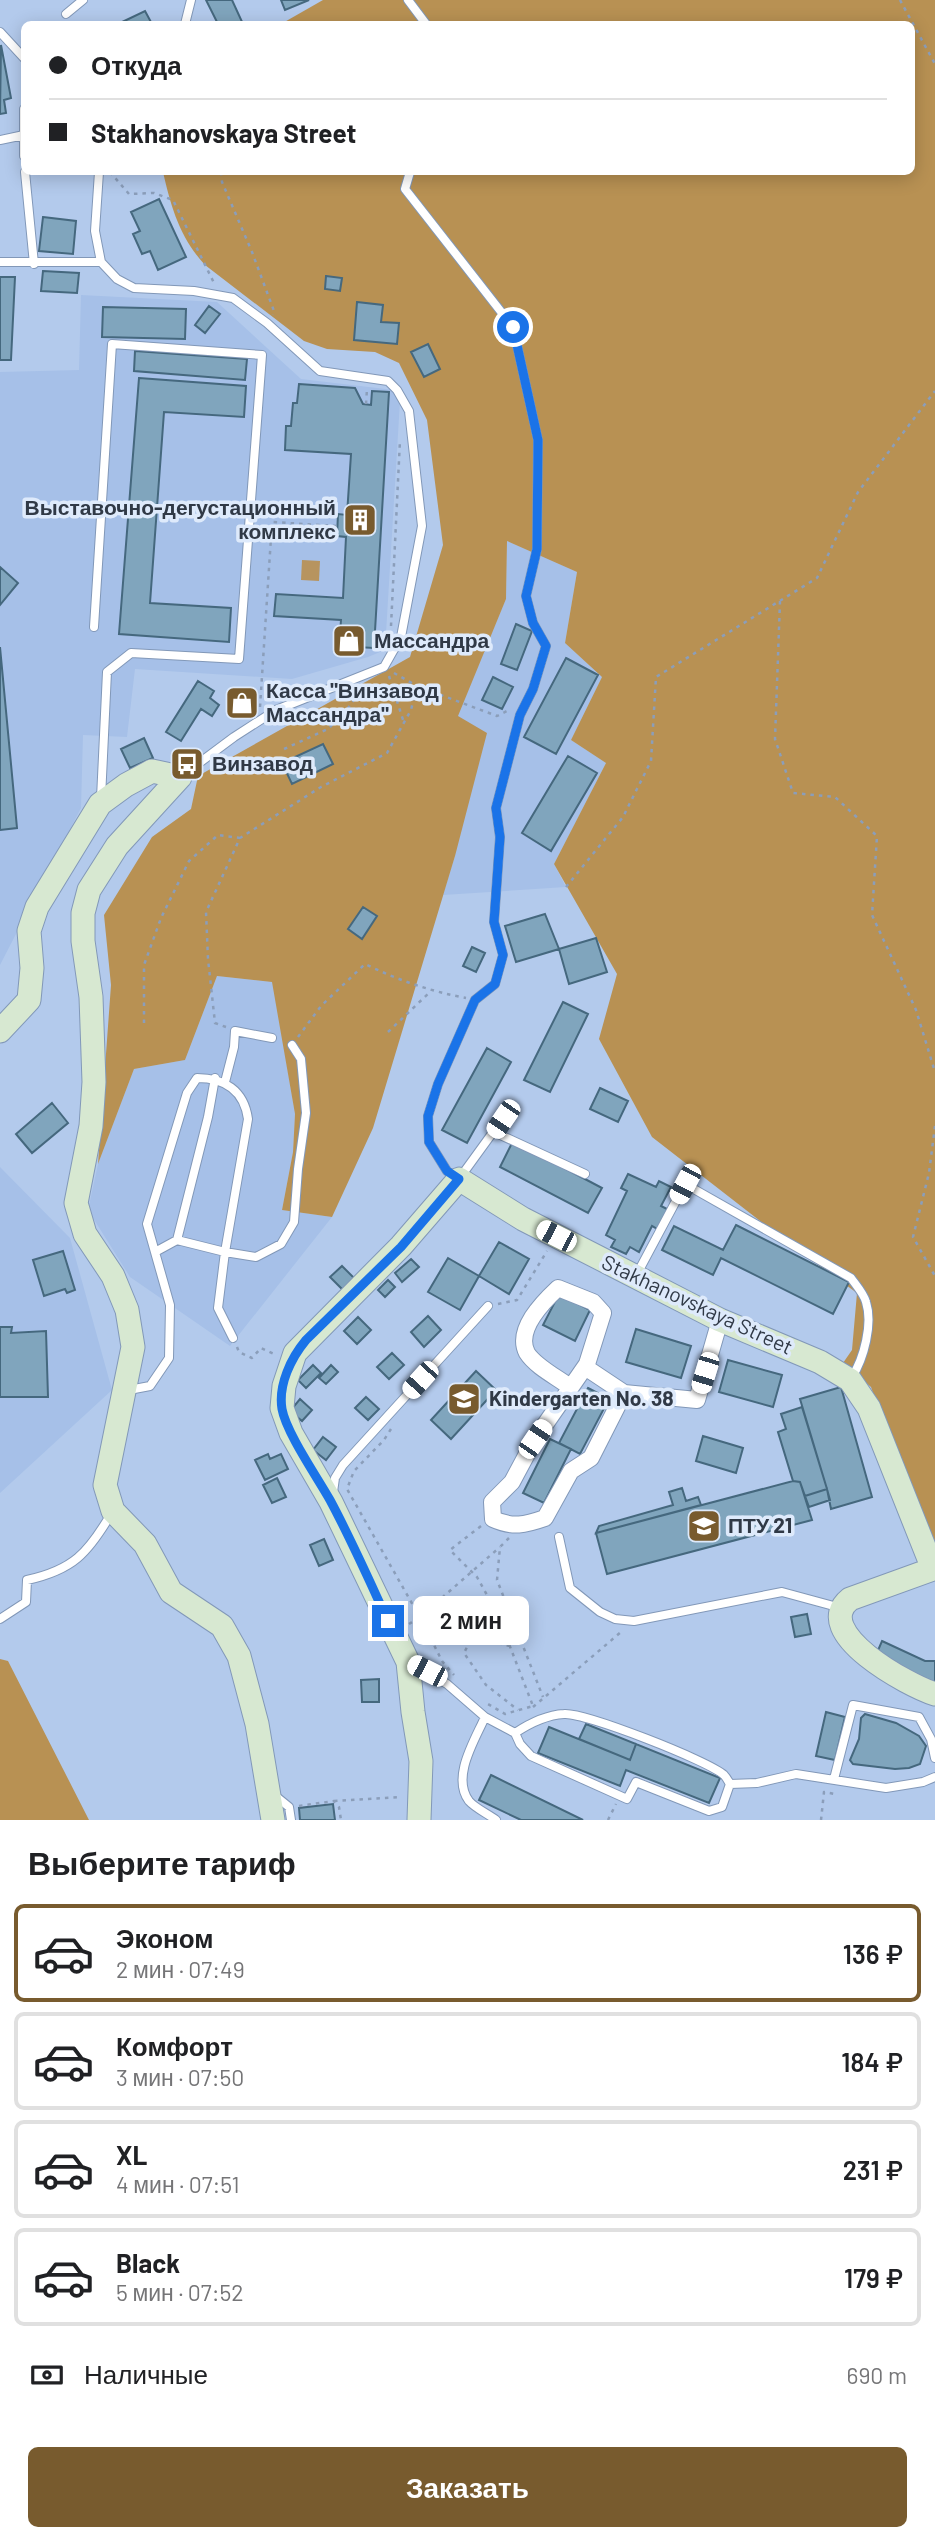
<!DOCTYPE html>
<html lang="ru">
<meta charset="utf-8">
<style>
:root{--surface:#fff;--page:#f6f6f6;--text:#202124;--muted:#757577;--line:#e0e0e0;--accent:#785b2e}
body{margin:0;font-family:Barlow,sans-serif;background:var(--page);color:var(--text);height:100vh;display:flex;flex-direction:column;font-size:26px;white-space:nowrap}
*{box-sizing:border-box;margin:0}
p{font-size:23px;color:var(--muted)}
.icon{flex:none;width:38px;height:38px;fill:none;stroke:currentColor;stroke-width:2;stroke-linecap:round;stroke-linejoin:round}
.map{position:relative;height:1820px;overflow:hidden}
.sheet{display:flex;flex-direction:column;background:var(--surface);flex:1}
.sheet>*{flex:none}
.banner{position:absolute;left:21px;top:21px;width:894px;height:154px;border-radius:10px;box-shadow:0 4px 18px #0003;display:grid;align-content:center;height:154px;padding:0 28px;background:var(--surface)}
.end{position:absolute;width:32px;height:32px;margin:-16px;border:9px solid #1a73e8;background:#fff;box-shadow:0 0 0 4px #fff}
.from{border-radius:50%}
.bubble{position:absolute;height:49px;border-radius:10px;background:var(--surface);box-shadow:0 4px 18px #0003;font-size:23px;font-weight:600;line-height:49px;text-align:center}
.car{position:absolute;width:21px;height:42px;margin:-21px -10px;border-radius:9px;box-shadow:0 0 5px 2px #0007;background:linear-gradient(#fff 24%,#345 0 40%,#fff 0 76%,#345 0 86%,#fff 0)}
.banner b{display:flex;align-items:center;gap:24px;height:66px;font-size:26px}
.banner b+b{border-top:2px solid var(--line)}
.banner i{width:18px;height:18px;background:var(--text)}
ul{padding:0;list-style:none}
li{display:flex;align-items:center;gap:21px;height:98px;margin:0 14px 10px;padding:0 14px;border:4px solid var(--line);border-radius:10px}
li div{flex:1}
li b{display:block;font-size:26px}
li em{font-style:normal;font-weight:600}
li.selected{border-color:var(--accent)}
li>.icon{width:63px;height:63px;stroke-width:1.5}
h2{padding:0 28px;font-size:32px;line-height:84px}
.pay{display:flex;align-items:center;gap:18px;height:77px;padding:0 28px;font-size:26px}
.pay p{margin-inline-start:auto}
.action{display:flex;gap:14px;margin-top:auto;padding:14px 28px}
.action a{flex:1;height:80px;border-radius:10px;background:var(--accent);color:#fff;font-size:28px;font-weight:600;line-height:80px;text-align:center}
.map>svg:first-child{display:block}
.built{fill:#a6c0e8}
.green{fill:#b7945f}
.forest{fill:#b89153}
.building{fill:#80a5bd;stroke:#45687e;stroke-width:2}
.lines{fill:none;stroke-linecap:round;stroke-linejoin:round}
.service-casing{stroke:#8298b8;stroke-width:10}
.minor-casing{stroke:#8298b8;stroke-width:18}
.secondary-casing{stroke:#8298b8;stroke-width:25}
.path{stroke:#8b9eba;stroke-width:2.5;stroke-dasharray:3.5 5;stroke-linecap:butt}
.service{stroke:#fff;stroke-width:8}
.minor{stroke:#fff;stroke-width:16}
.secondary{stroke:#d7e8d1;stroke-width:23}
.route{stroke:#1a73e8;stroke-width:9}
.labels{text-anchor:middle;stroke-width:7;stroke-linejoin:round;paint-order:stroke}
.poi-label{font-size:21px;font-weight:bold;fill:#303946;stroke:#deeafb;text-anchor:start}
.street-label{font-size:21px;fill:#303946;stroke:#deeafb}
</style>
<div class="map">
<svg width="935" height="1820" viewBox="0 0 935 1820">
<rect width="100%" height="100%" fill="#b3caec"/>
<path class="built" d="M81,295L217,302L301,379L394,390L400,401L385,650L368,657L292,679L135,669L127,737L83,735L81,808L0,965V372L79,370Z
M507,541L577,572L565,643L602,677L571,740L606,763L554,864L566,887L443,895L455,856L457,716L506,599Z
M217,976L273,982L295,1114L293,1152L282,1210L332,1217L230,1346L130,1277L88,1210L98,1164L134,1069L185,1060Z
M0,1167L70,1238L112,1390L0,1493Z"/>
<path class="green" d="M302,560L320,561L319,581L301,580Z"/>
<path class="forest" d="M323,0H935V1540L926,1542L871,1387L843,1363L852,1350L857,1293L796,1249L652,1137L599,1039L617,974L554,864L606,763L571,740L602,677L565,643L577,572L507,541L506,599L458,716L487,733L455,856L373,1128L332,1217L282,1210L293,1152L295,1114L272,982L217,976L185,1060L134,1069L98,1164L111,985L104,915L152,837L191,809L198,776L410,657L443,545L427,420L399,363L375,352L327,349L304,341L205,265C180,238 171,207 163,172H912V24H281Z
M0,1659L8,1661L89,1820H0Z"/>
<path class="building" d="M206,0H232L243,24H218Z
M281,0H309L285,10Z
M145,11L152,24H118Z
M1,45L11,98L4,100L6,113L0,114Z
M159,199L186,257L158,270L150,251L142,254L133,234L140,231L131,212Z
M43,217L76,221L73,254L39,251Z
M43,271L79,273L77,293L41,291Z
M326,276L342,278L340,291L325,289Z
M0,277H15L11,360H0Z
M357,302L383,305L381,322L399,323L397,344L354,340Z
M209,306L220,314L205,333L195,325Z
M103,307L186,309L185,339L102,337Z
M428,344L440,369L424,377L411,352Z
M135,351L247,359L245,380L134,371Z
M139,378L246,386L244,417L164,412L150,603L231,608L229,642L119,634Z
M299,384L355,388L363,404L371,405L372,391L389,392L374,648L339,646L341,620L274,616L276,594L343,598L346,537L337,536L338,514L347,515L351,454L285,450L286,426H291L293,403H297Z
M0,567L18,583L0,605Z
M516,624L532,631L517,670L501,664Z
M0,647L17,828L0,830Z
M566,658L598,675L556,754L524,737Z
M493,677L513,687L502,709L482,700Z
M198,681L214,691L210,698L219,705L212,716L201,709L181,741L166,732Z
M144,738L153,758L130,768L121,749Z
M323,744L333,764L292,784L282,763Z
M568,756L597,773L551,851L522,833Z
M363,907L377,916L362,939L348,929Z
M545,914L559,949L516,962L505,926Z
M596,938L607,972L569,984L559,949Z
M472,947L485,953L476,972L463,966Z
M563,1002L588,1014L550,1092L524,1080Z
M487,1048L511,1062L467,1143L442,1130Z
M600,1088L628,1101L618,1122L590,1109Z
M52,1103L68,1123L32,1153L16,1134Z
M513,1141L602,1188L588,1213L500,1167Z
M628,1174L656,1187L659,1181L671,1187L661,1206L669,1210L659,1230L652,1226L639,1252L630,1247L626,1254L611,1247L615,1240L606,1235L627,1191L621,1188Z
M736,1225L849,1282L833,1314L721,1258L713,1275L662,1250L674,1226L723,1250Z
M499,1242L529,1259L509,1294L479,1276Z
M63,1251L75,1290L67,1293L65,1289L44,1296L33,1260Z
M448,1258L479,1276L460,1310L428,1292Z
M411,1259L419,1267L402,1282L395,1273Z
M342,1266L355,1279L343,1290L330,1277Z
M388,1280L395,1287L385,1297L378,1290Z
M559,1294L590,1310L575,1341L543,1325Z
M428,1316L441,1330L424,1347L411,1332Z
M358,1317L371,1330L357,1344L344,1331Z
M0,1327H12L11,1333L46,1331L48,1397H0Z
M636,1329L691,1346L681,1378L626,1362Z
M392,1353L404,1365L389,1379L377,1367Z
M728,1360L782,1375L773,1407L719,1392Z
M313,1365L321,1373L306,1388L298,1380Z
M331,1365L338,1372L326,1384L319,1378Z
M476,1371L496,1390L451,1439L431,1420Z
M841,1387L872,1497L831,1509L827,1489L800,1399Z
M588,1388L609,1399L580,1454L559,1443Z
M366,1397L379,1409L368,1420L355,1408Z
M300,1399L312,1410L302,1421L290,1411Z
M802,1407L827,1489L805,1496L800,1482L793,1481L778,1432L786,1429L781,1414Z
M703,1436L743,1448L736,1473L696,1461Z
M323,1437L336,1447L326,1460L313,1450Z
M550,1439L571,1449L544,1503L523,1493Z
M268,1454L270,1459L281,1454L288,1469L265,1480L255,1460Z
M277,1478L286,1497L272,1503L263,1485Z
M793,1481L800,1482L812,1520L607,1574L596,1533Z
M682,1488L686,1501L698,1497L701,1505L596,1533L599,1526L673,1505L669,1492Z
M827,1489L830,1500L809,1507L805,1496Z
M324,1539L333,1560L319,1566L310,1545Z
M807,1614L811,1634L795,1637L791,1617Z
M882,1641L925,1661H935V1683L876,1655Z
M379,1679V1702H362L361,1680Z
M826,1712L845,1717L835,1760L816,1756Z
M865,1714L896,1723L919,1736L926,1746L920,1764L909,1768L895,1769L853,1764L850,1760L859,1739L861,1718Z
M586,1724L636,1744L630,1760L579,1739Z
M549,1727L630,1760L636,1744L720,1778L709,1803L626,1770L620,1786L538,1753Z
M491,1775L583,1820H521L479,1800Z
M333,1804L335,1820H300L299,1808Z"/>
<g class="lines">
<defs>
<path id="service" d="M408,0L426,24
M66,14L83,0
M185,24L191,0
M0,32L24,58
M24,109V156
M0,140L24,135
M25,172L34,264
M99,172L95,231L101,262L117,279L134,288L194,291L233,298L267,323L320,371L388,381L397,390L409,411L422,526L401,637L384,667L276,710L234,737L183,775
M410,172L405,189L513,327L538,440L537,549L526,596L533,623L546,646L533,689L520,715L496,808L500,837L494,922L503,955L495,984L475,1000L438,1084L428,1116L429,1142L447,1171L459,1179L512,1106
M0,262H101
M94,627L112,344L262,355L239,659L131,653L107,672L101,798
M225,1082L234,1047L235,1031L272,1038
M494,1132L585,1174
M177,1240L225,1252L218,1308L233,1338
M155,1252L177,1240L208,1117L215,1078
M637,1274L685,1184L851,1278C856,1285 864,1294 866,1302C873,1324 864,1358 852,1377
M129,1390L150,1386L169,1358L170,1305L147,1224L187,1093L197,1078C224,1078 244,1090 248,1119L225,1252L256,1257L281,1244L294,1222L298,1169L306,1113L301,1059L292,1045
M333,1492L335,1478L343,1465L488,1306
M559,1537L570,1588L600,1612L615,1619L634,1621L782,1592L841,1608
M0,1619L26,1602L27,1580C73,1570 88,1553 111,1514
M411,1663L447,1684L485,1717L515,1733C530,1723 546,1715 564,1714C584,1712 709,1761 724,1775C727,1778 728,1781 730,1784L722,1807L709,1811L636,1782L627,1799L531,1756L520,1744L515,1733
M485,1717C475,1740 451,1777 469,1801C475,1808 488,1814 496,1820
M834,1779L853,1705L919,1717L931,1739L935,1758
M730,1784L757,1783L796,1774L886,1788L923,1782L935,1777
M273,1794L289,1807L291,1820"/>
<path id="minor" d="M585,1367L624,1393
M570,1387C557,1377 536,1367 527,1353C515,1330 543,1302 558,1288L593,1302L603,1313L587,1364L535,1439L512,1482L492,1502L493,1519C513,1528 525,1525 545,1518L571,1471L591,1458L624,1393L697,1400L720,1320"/>
<path id="secondary" d="M180,777L117,846L89,890L83,913V941L91,997L94,1082L91,1126L76,1203L85,1234L113,1276L127,1310L133,1347L105,1485L113,1511L145,1544L171,1592L222,1626L239,1656L257,1724L273,1820
M0,1031L29,1000L32,968L29,931L37,907L100,804L126,785L152,771L180,777
M419,1820L421,1761L413,1712L408,1662L331,1502L291,1433L282,1408L284,1386L295,1353L401,1246L459,1179L523,1219L609,1263L720,1320L820,1362L850,1380L869,1408L933,1569L850,1599C809,1632 909,1686 935,1694"/>
</defs>
<use href="#service" class="service-casing"/>
<use href="#minor" class="minor-casing"/>
<use href="#secondary" class="secondary-casing"/>
<path class="path" d="M900,0L935,64
M110,172L129,194L154,193L173,200L214,283
M221,172L222,182L252,252L274,311L273,315
M366,404L367,389
M780,601L775,739L793,793L835,797L877,836L872,915L916,1010L935,1072
M391,626L400,440
M394,673L417,686L497,716L507,711L511,712
M389,676L404,723
M260,707L272,522L337,526
M284,749L328,729L346,711L362,688
M566,887L623,817L651,761L656,677L817,578L858,492L935,391
M144,1023V965L161,918L189,861L218,835L240,838
M226,1027L215,1023L208,959L206,912L240,838L321,787L387,753L411,710L417,686
M388,1032L431,991
M298,1037L321,1006L365,964C398,980 429,991 466,998
M935,1126L929,1173L913,1237L935,1276
M498,1304L517,1300L547,1251
M237,1347L239,1352L252,1358L261,1348L276,1355
M391,1429L384,1440L354,1471L347,1489L422,1621L442,1661L454,1675
M481,1526L450,1550L477,1577L497,1613L533,1706L505,1714L488,1704
M509,1538L500,1547L497,1580L543,1697
M409,1624L420,1617L500,1547
M510,1646L472,1637L464,1653L486,1685L518,1710
M533,1707L621,1632
M334,1801L401,1797
M299,1806L334,1801L339,1807L341,1820
M608,1820L616,1804
M821,1820L824,1792L835,1794V1791"/>
<use href="#service" class="service"/>
<use href="#minor" class="minor"/>
<use href="#secondary" class="secondary"/>
</g>
<g class="lines">
<path class="route" d="M388,1621C369,1580 351,1539 330,1500C317,1477 286,1432 282,1409C278,1385 291,1358 306,1340L401,1247L459,1179L447,1171L429,1142L428,1116L438,1084L475,1000L495,984L503,955L494,922L500,837L496,808L520,715L533,689L546,646L533,623L526,596L537,549L538,440L513,327"/>
</g>
<defs>
<symbol id="building-square" viewBox="-11 -11 22 22"><rect x="-9" y="-9" width="18" height="18" rx="4" fill="#785b2e" stroke="#deeafb"/><path d="M-4-6H4V6H1V3H-1V6H-4ZM-2.5-4.3h1.7v1.8h-1.7ZM.8-4.3h1.7v1.8H.8ZM-2.5-1h1.7V.8h-1.7ZM.8-1h1.7V.8H.8Z" fill="#fff"/></symbol>
<symbol id="shop-square" viewBox="-11 -11 22 22"><rect x="-9" y="-9" width="18" height="18" rx="4" fill="#785b2e" stroke="#deeafb"/><path d="M-5-2.5h2.3a2.7 3.5 0 0 1 5.4 0H5L5.5 6h-11ZM-1.5-2.5h3a1.5 2.3 0 0 0-3 0Z" fill="#fff"/></symbol>
<symbol id="bus-square" viewBox="-11 -11 22 22"><rect x="-9" y="-9" width="18" height="18" rx="4" fill="#785b2e" stroke="#deeafb"/><path d="M-5-6H5V4H4V6H2V4H-2V6H-4V4H-5ZM-3.5-4V0h7V-4ZM-3.5 1.2v1.5H-2V1.2ZM2 1.2v1.5H3.5V1.2Z" fill="#fff"/></symbol>
<symbol id="school-square" viewBox="-11 -11 22 22"><rect x="-9" y="-9" width="18" height="18" rx="4" fill="#785b2e" stroke="#deeafb"/><path d="M0-5L7-2L0 1L-7-2ZM-4 1L0 2.5L4 1V4Q0 6-4 4Z" fill="#fff"/></symbol>
<symbol id="university-square" viewBox="-11 -11 22 22"><rect x="-9" y="-9" width="18" height="18" rx="4" fill="#785b2e" stroke="#deeafb"/><path d="M0-5L7-2L0 1L-7-2ZM-4 1L0 2.5L4 1V4Q0 6-4 4Z" fill="#fff"/></symbol>
</defs>
<g fill-rule="evenodd">
<use href="#building-square" x="341" y="501" width="38" height="38"/>
<use href="#shop-square" x="330" y="622" width="38" height="38"/>
<use href="#shop-square" x="223" y="684" width="38" height="38"/>
<use href="#bus-square" x="168" y="745" width="38" height="38"/>
<use href="#school-square" x="445" y="1380" width="38" height="38"/>
<use href="#university-square" x="685" y="1507" width="38" height="38"/>
</g>
<g class="labels">
<g class="poi-label">
<text x="336" y="515" text-anchor="end">Выставочно-дегустационный<tspan x="336" dy="24">комплекс</tspan></text>
<text x="374" y="648">Массандра</text>
<text x="266" y="698">Касса "Винзавод<tspan x="266" dy="24">Массандра"</tspan></text>
<text x="212" y="771">Винзавод</text>
<text x="489" y="1406">Kindergarten No. 38</text>
<text x="728" y="1533">ПТУ 21</text>
</g>
<g class="street-label">
<text transform="translate(697 1305) rotate(25)" y="7">Stakhanovskaya Street</text>
</g>
</g>
</svg>
<i class="end from" style="left:513px;top:327px"></i>
<i class="end" style="left:388px;top:1621px"></i>
<div class="bubble" style="left:413px;top:1596px;width:116px">2 мин</div>
<i class="car" style="left:503px;top:1119px;rotate:214deg"></i>
<i class="car" style="left:685px;top:1184px;rotate:208deg"></i>
<i class="car" style="left:556px;top:1236px;rotate:297deg"></i>
<i class="car" style="left:705px;top:1373px;rotate:197deg"></i>
<i class="car" style="left:420px;top:1380px;rotate:222deg"></i>
<i class="car" style="left:535px;top:1439px;rotate:34deg"></i>
<i class="car" style="left:427px;top:1671px;rotate:297deg"></i>
<div class="banner">
<b><i class="from"></i>Откуда</b>
<b><i></i>Stakhanovskaya Street</b>
</div>
</div>
<section class="sheet">
<h2>Выберите тариф</h2>
<ul>
<li class="selected"><svg class="icon" aria-label="car" viewBox="0 0 24 24"><path d="M5 17H2v-5l4-1 3-4h7l3 4 3 1v5h-3M9 17h6M6 11h13"/><circle cx="7" cy="17" r="2"/><circle cx="17" cy="17" r="2"/></svg><div><b>Эконом</b><p>2 мин · 07:49</p></div><em>136 ₽</em></li>
<li><svg class="icon" aria-label="car" viewBox="0 0 24 24"><path d="M5 17H2v-5l4-1 3-4h7l3 4 3 1v5h-3M9 17h6M6 11h13"/><circle cx="7" cy="17" r="2"/><circle cx="17" cy="17" r="2"/></svg><div><b>Комфорт</b><p>3 мин · 07:50</p></div><em>184 ₽</em></li>
<li><svg class="icon" aria-label="car" viewBox="0 0 24 24"><path d="M5 17H2v-5l4-1 3-4h7l3 4 3 1v5h-3M9 17h6M6 11h13"/><circle cx="7" cy="17" r="2"/><circle cx="17" cy="17" r="2"/></svg><div><b>XL</b><p>4 мин · 07:51</p></div><em>231 ₽</em></li>
<li><svg class="icon" aria-label="car" viewBox="0 0 24 24"><path d="M5 17H2v-5l4-1 3-4h7l3 4 3 1v5h-3M9 17h6M6 11h13"/><circle cx="7" cy="17" r="2"/><circle cx="17" cy="17" r="2"/></svg><div><b>Black</b><p>5 мин · 07:52</p></div><em>179 ₽</em></li>
</ul>
<div class="pay"><svg class="icon" aria-label="cash" viewBox="0 0 24 24"><path d="M3 7h18v10H3z"/><circle cx="12" cy="12" r="2"/></svg>Наличные<p>690 m</p></div>
<div class="action"><a>Заказать</a></div>
</section>
